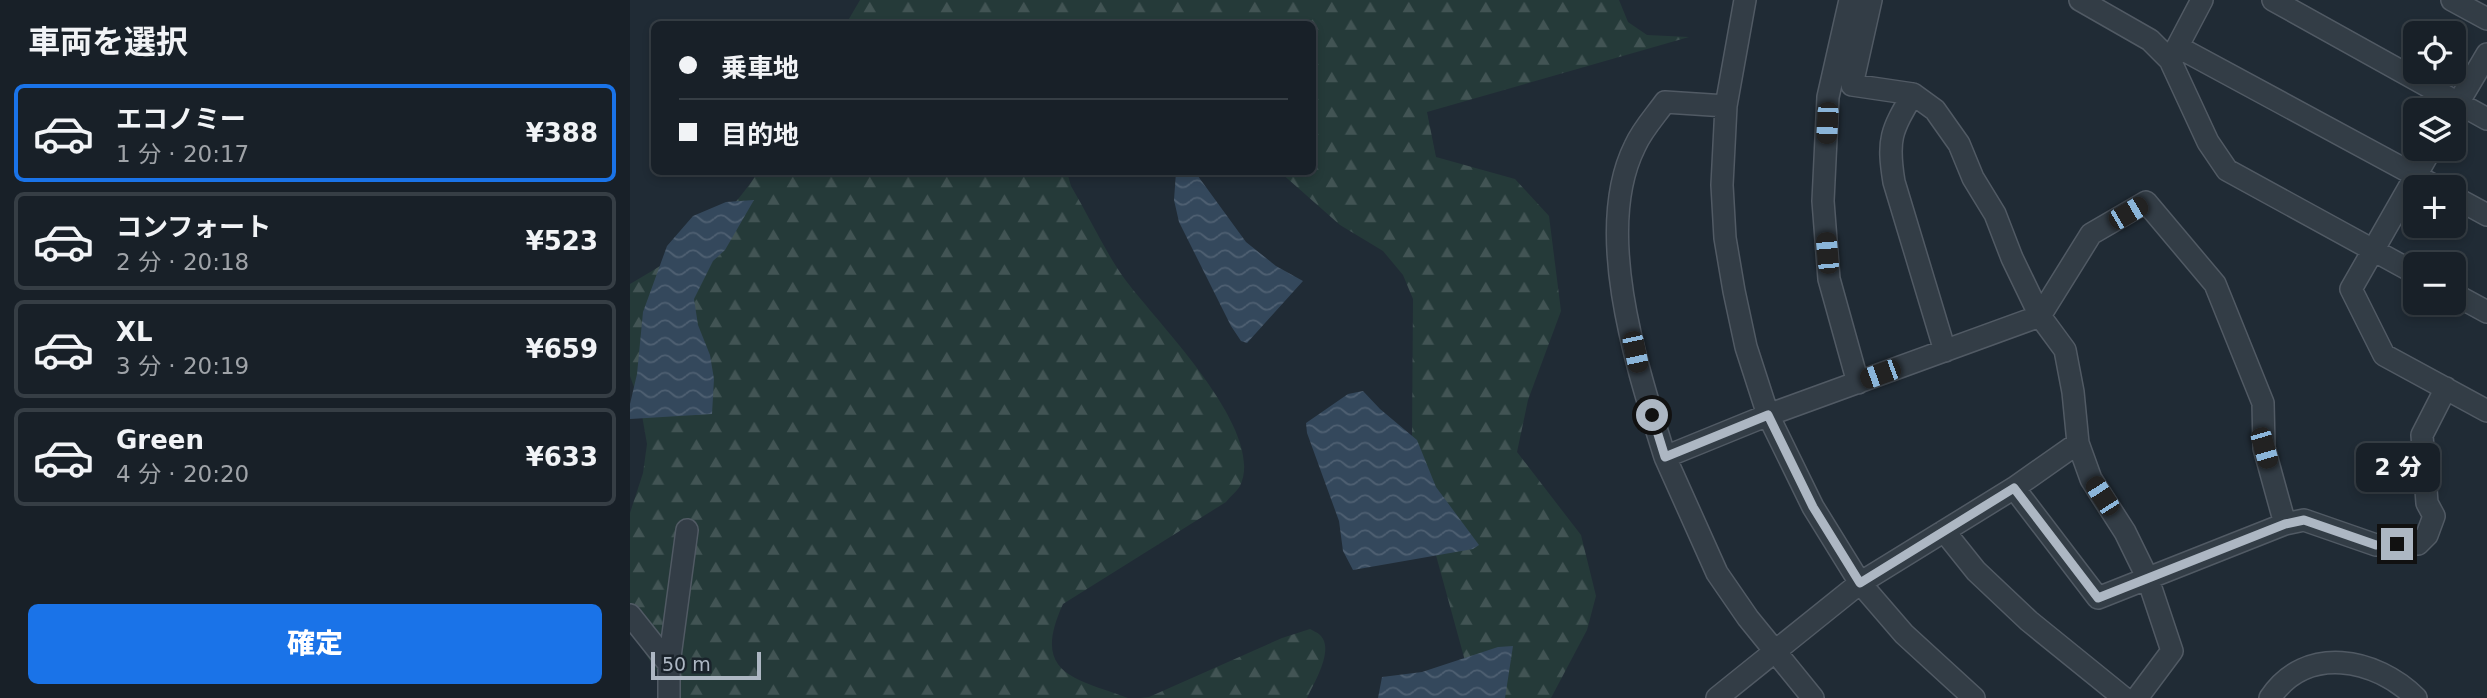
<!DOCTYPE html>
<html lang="ja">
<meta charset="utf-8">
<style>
:root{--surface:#182028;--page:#212830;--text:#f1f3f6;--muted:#9fa3a8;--line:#363e45;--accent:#1a73e8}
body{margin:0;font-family:"DejaVu Sans","Noto Sans JP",sans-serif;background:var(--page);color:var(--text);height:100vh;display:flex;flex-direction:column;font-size:26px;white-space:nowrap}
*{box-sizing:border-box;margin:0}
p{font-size:23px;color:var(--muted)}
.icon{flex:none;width:38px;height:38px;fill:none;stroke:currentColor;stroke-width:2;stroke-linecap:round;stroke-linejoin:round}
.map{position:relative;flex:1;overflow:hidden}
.details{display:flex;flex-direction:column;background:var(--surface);width:630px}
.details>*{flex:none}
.banner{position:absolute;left:21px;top:21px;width:665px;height:154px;border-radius:10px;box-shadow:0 4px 10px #0003,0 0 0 2px var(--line);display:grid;align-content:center;height:154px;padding:0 28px;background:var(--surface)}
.tools{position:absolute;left:1773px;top:21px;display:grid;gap:14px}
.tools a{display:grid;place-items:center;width:63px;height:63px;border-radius:10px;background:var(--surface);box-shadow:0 4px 10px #0003,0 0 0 2px var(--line);font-size:35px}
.scale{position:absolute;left:21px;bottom:18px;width:110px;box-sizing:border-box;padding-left:7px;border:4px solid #adb7c3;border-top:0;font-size:19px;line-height:24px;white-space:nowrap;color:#adb7c3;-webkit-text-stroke:5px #19222a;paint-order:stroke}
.end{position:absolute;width:32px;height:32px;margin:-16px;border:9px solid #adb7c3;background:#111;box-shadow:0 0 0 4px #111}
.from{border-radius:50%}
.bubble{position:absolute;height:49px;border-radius:10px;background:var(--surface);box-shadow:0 4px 10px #0003,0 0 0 2px var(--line);font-size:23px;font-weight:800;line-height:49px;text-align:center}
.car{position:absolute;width:21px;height:42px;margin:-21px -10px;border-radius:9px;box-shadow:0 0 5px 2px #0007;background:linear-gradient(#222 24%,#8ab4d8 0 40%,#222 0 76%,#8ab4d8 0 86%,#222 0)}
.banner b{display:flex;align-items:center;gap:24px;height:66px;font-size:26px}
.banner b+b{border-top:2px solid var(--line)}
.banner i{width:18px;height:18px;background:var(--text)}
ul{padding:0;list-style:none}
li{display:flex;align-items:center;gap:21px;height:98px;margin:0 14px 10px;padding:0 14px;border:4px solid var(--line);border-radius:10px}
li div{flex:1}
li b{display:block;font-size:26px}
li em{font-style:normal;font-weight:800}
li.current{border-color:var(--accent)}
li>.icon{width:63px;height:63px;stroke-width:1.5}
h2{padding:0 28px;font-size:32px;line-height:84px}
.cta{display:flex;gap:14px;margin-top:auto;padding:14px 28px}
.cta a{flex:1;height:80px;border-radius:10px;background:var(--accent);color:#fff;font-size:28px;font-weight:800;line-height:80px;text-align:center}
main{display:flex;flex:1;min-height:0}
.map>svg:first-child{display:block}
.forest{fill:url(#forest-firs)}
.water{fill:url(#water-waves)}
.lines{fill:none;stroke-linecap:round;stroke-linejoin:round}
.minor-casing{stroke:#515a64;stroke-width:24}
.minor{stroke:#333d46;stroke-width:21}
.route{stroke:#adb7c3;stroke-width:9}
</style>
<main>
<section class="details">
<h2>車両を選択</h2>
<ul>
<li class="current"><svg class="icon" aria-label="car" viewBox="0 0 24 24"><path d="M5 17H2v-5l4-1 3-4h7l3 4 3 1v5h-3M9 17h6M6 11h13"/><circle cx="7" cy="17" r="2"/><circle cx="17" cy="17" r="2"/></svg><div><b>エコノミー</b><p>1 分 · 20:17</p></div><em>¥388</em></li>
<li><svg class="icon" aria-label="car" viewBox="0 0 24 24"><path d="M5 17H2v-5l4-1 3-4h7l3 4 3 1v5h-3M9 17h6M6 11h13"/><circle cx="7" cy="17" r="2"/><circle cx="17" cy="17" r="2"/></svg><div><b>コンフォート</b><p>2 分 · 20:18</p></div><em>¥523</em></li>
<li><svg class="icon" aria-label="car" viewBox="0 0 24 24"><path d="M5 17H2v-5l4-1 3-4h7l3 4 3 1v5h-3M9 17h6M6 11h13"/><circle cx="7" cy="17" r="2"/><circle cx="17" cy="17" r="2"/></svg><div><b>XL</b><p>3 分 · 20:19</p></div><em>¥659</em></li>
<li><svg class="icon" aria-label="car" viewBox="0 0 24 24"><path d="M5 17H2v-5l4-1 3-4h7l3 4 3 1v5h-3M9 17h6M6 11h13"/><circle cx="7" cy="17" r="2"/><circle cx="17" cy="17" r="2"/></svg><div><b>Green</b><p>4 分 · 20:20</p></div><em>¥633</em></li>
</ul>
<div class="cta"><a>確定</a></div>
</section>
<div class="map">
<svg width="1857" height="698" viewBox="0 0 1857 698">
<defs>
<pattern id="forest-firs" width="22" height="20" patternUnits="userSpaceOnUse" patternTransform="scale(1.75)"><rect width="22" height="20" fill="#253a39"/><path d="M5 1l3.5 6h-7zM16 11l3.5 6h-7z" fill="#425454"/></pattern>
<pattern id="water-waves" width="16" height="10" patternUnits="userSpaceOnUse" patternTransform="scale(1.75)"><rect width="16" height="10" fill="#34485c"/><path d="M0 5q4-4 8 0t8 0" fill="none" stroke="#4f6072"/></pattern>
</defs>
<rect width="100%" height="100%" fill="#202b35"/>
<path class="forest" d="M230,0H989L998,22L1017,35L1059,37L797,112L806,157L885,179L919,216L931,311L898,400L887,452L951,535L966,596L957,630L921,698H848L840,679L785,479L782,439L783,299L773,275L753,251L710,225L650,172H682V24H216Z
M128,172H437L441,186C459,216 474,250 494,278C525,321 637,430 610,486C607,491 600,497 596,502L433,604C401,674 443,678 498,698H43L0,629V513L13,473L17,444L10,404L0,376V284C54,253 94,224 128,172Z
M680,629C683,631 687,632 690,635C705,649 684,683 677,698H510L519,697L652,638Z"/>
<path class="water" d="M546,172H565L616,242L646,266L673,281L617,343L611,341L601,326L549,222L544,200Z
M124,200L95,250L83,261L64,299L68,325L80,355L84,379L82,414L0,419V404L7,374L13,312L37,246L63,216L96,202Z
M733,391L750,409L787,440L806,487L849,545L843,549L723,570L713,551L709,521L677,433L676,423L718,394Z
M883,646L875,698H748L752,677L792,672L868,647Z"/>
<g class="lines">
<defs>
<path id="minor" d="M1115,0L1096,106L1092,185L1095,238L1104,291L1116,347L1138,415L1183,507L1230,583L1274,634L1344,698
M1220,0L1198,97L1193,201L1199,279L1228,383
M1241,0L1222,85L1283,94L1305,110L1329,144L1343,178L1365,214L1382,258L1410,316L1435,350L1443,392L1448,443L1461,479L1495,532L1518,579L1542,651L1507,698
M1450,0L1520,40L1540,60L1578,142L1597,170L1785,273
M1643,0L1857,119
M1822,0L1857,19
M1548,47L1807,187
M1542,57L1572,0
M1283,94C1261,131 1257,139 1264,182L1315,351
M1824,110L1857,54
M1801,149L1721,289L1754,355L1857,411
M1824,197L1857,215
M1824,294L1857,312
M1035,457C1008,370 962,232 1005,146C1012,130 1025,116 1035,102L1096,106
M1655,524L1674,520L1746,545L1788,544L1797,535L1804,516L1797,503L1792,435L1816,388
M1314,531L1346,571L1399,621L1494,698
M0,615L39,664V698
M39,664L57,530
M1087,698L1230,583L1384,488L1448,443
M1183,698L1118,618L1087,573L1035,457L1138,415L1410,316L1461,234L1516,202L1585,284L1633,403L1634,448L1655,524L1468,598L1384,488
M1640,698C1676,644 1746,658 1786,698"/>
</defs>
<use href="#minor" class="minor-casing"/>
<use href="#minor" class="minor"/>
</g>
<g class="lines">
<path class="route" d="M1022,415L1035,457L1138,415L1183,507L1230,583L1384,488L1468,598L1655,524L1674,520L1746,545L1767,544"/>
</g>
</svg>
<div class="tools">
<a><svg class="icon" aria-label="locate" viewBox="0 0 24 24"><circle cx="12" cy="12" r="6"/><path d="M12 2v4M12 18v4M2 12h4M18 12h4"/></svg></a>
<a><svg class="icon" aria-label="layers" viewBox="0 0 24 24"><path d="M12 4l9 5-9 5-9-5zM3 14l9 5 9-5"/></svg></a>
<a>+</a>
<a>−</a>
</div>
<div class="scale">50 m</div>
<i class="end from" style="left:1022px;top:415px"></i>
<i class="end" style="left:1767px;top:544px"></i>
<div class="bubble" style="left:1726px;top:443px;width:84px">2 分</div>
<i class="car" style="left:1197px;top:123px;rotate:183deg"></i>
<i class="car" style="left:1498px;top:213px;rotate:60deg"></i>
<i class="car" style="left:1197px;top:253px;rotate:355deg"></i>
<i class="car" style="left:1005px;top:352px;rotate:168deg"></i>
<i class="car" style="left:1250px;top:374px;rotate:250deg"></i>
<i class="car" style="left:1634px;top:448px;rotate:164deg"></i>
<i class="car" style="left:1472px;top:496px;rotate:327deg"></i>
<div class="banner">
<b><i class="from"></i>乗車地</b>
<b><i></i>目的地</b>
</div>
</div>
</main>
